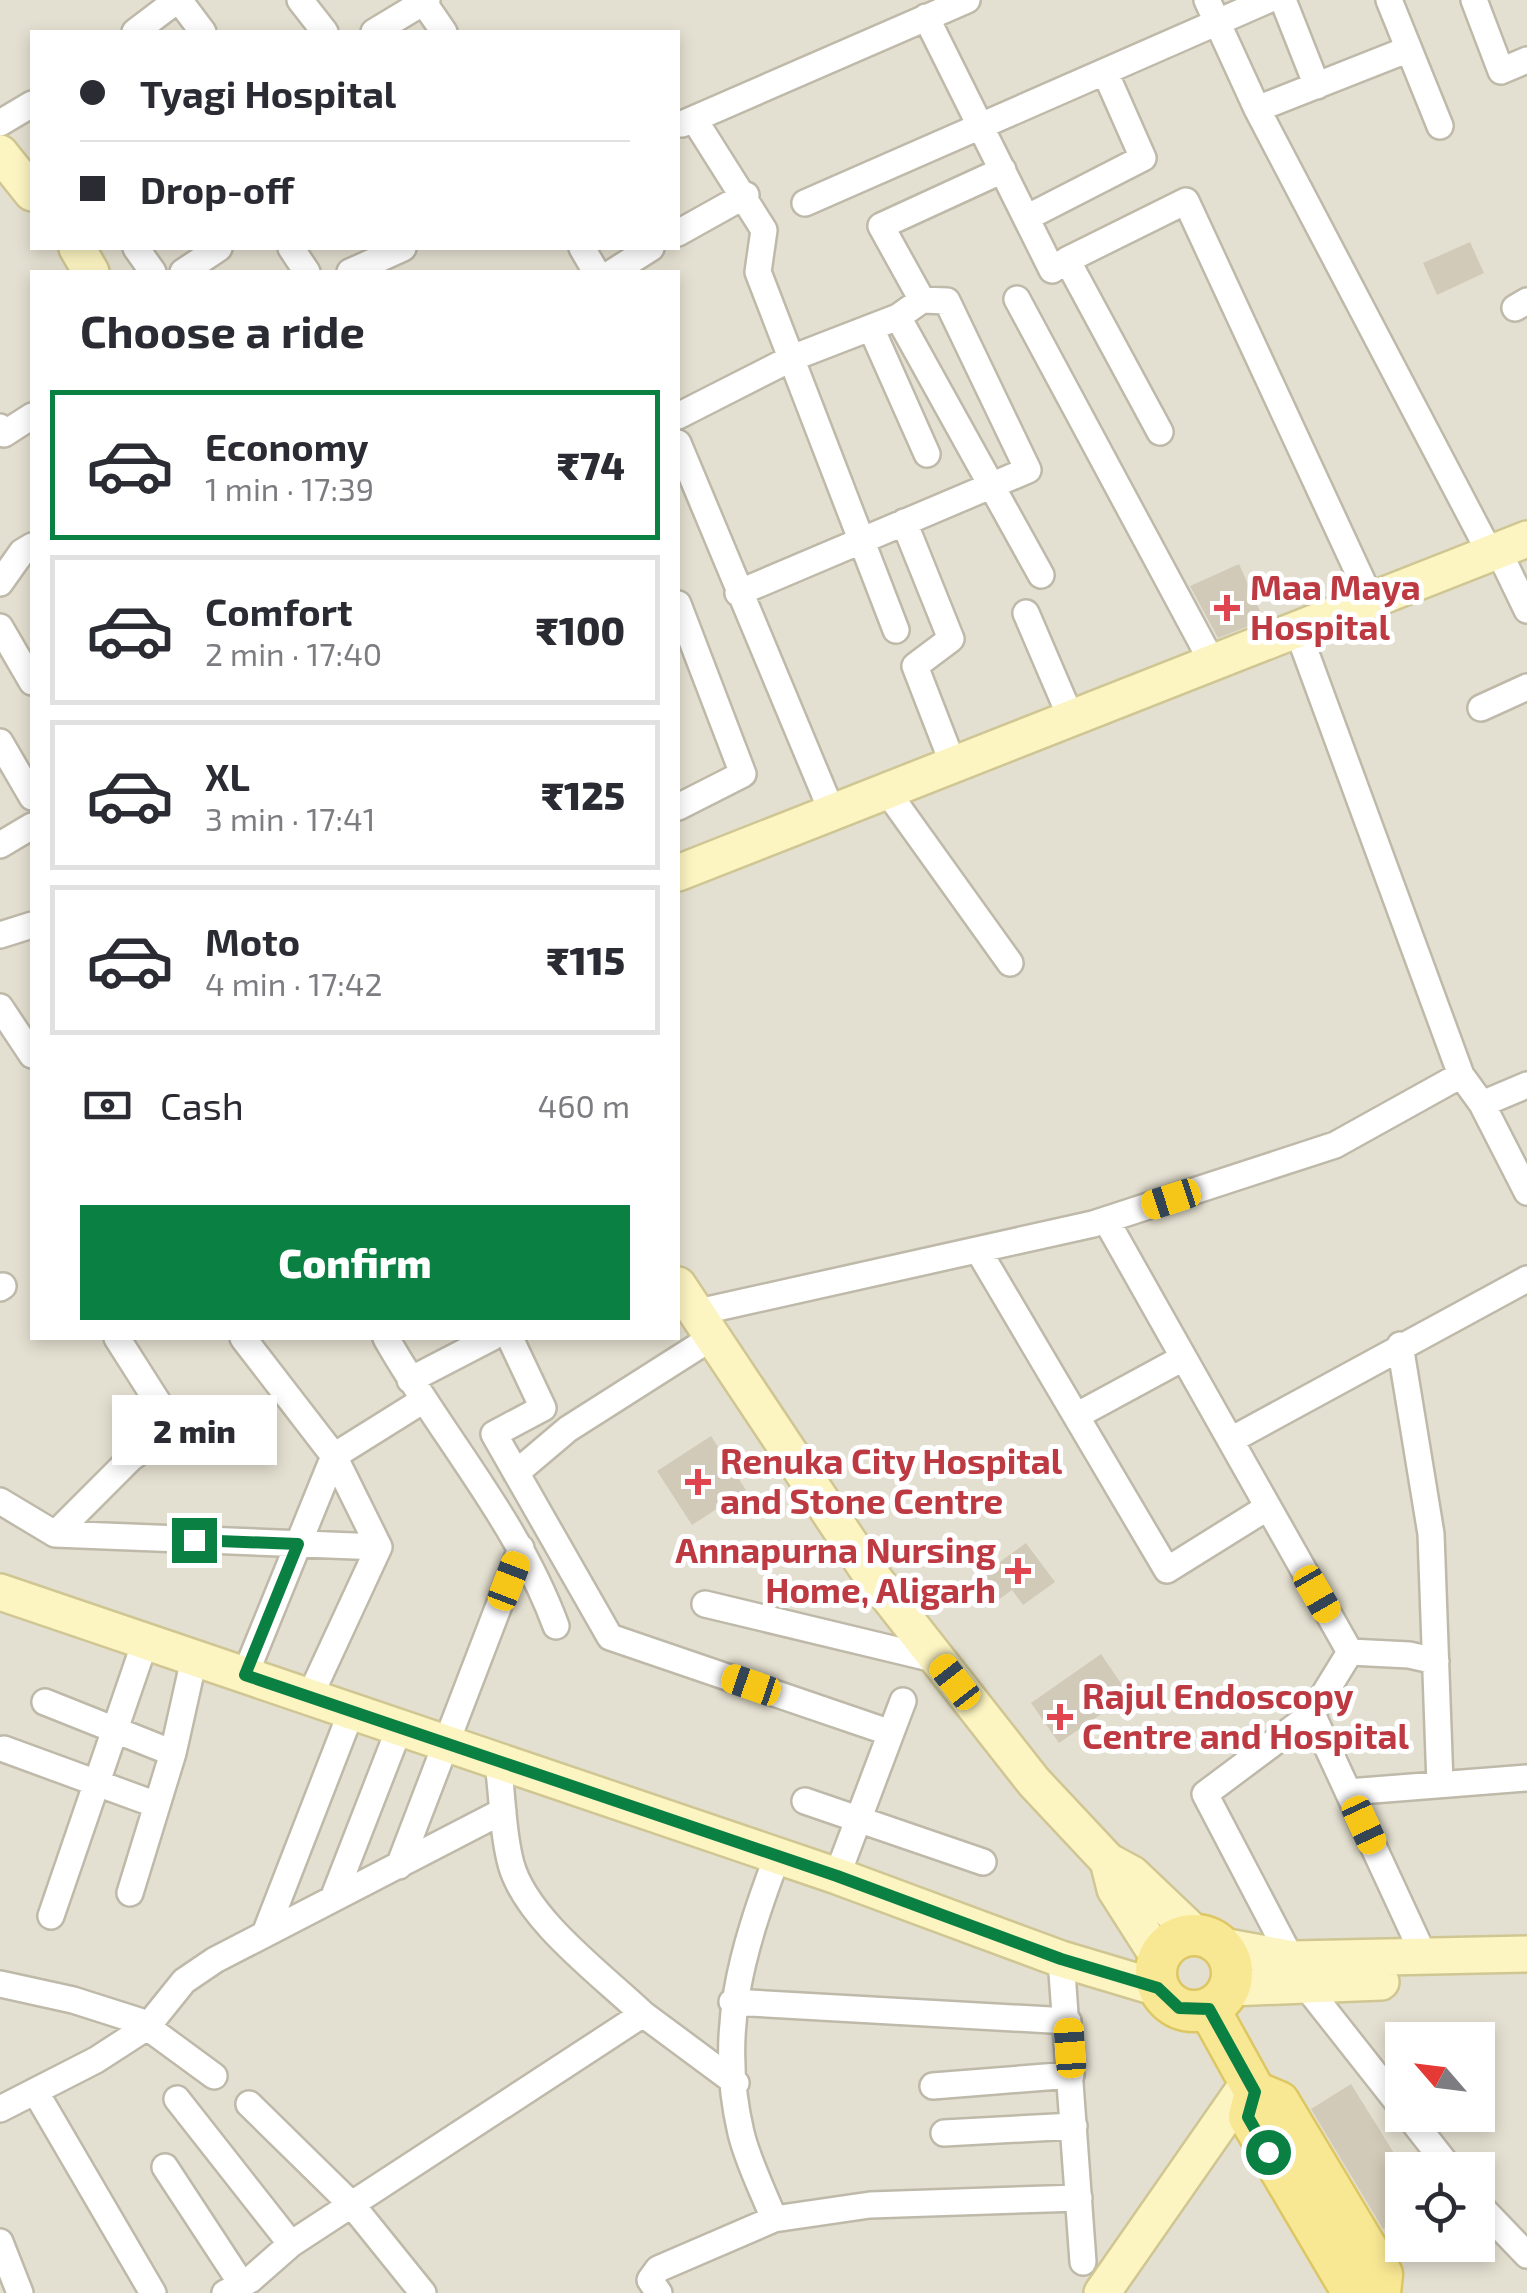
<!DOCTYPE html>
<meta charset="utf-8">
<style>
:root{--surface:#fff;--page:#f7f7f7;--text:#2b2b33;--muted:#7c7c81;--line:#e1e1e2;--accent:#0b8043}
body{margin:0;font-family:"Exo 2",sans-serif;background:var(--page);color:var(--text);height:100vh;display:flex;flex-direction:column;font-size:38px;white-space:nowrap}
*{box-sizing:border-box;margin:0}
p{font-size:32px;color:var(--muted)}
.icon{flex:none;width:55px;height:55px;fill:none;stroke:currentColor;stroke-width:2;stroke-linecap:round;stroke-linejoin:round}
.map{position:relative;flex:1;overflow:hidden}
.panel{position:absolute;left:30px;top:270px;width:650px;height:1070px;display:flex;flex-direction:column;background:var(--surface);border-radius:0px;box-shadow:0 5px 15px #0003}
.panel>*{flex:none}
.top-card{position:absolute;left:30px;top:30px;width:650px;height:220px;border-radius:0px;box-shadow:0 5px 15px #0003;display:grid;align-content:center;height:220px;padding:0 50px;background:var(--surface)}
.needle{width:65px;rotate:298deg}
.fabs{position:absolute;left:1385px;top:2022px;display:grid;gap:20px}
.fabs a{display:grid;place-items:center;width:110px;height:110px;border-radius:0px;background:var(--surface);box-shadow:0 5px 15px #0003;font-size:50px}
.end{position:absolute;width:45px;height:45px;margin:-22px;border:12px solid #0b8043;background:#fff;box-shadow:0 0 0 5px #fff}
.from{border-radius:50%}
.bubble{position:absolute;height:70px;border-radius:0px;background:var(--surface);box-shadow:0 5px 15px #0003;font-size:32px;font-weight:800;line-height:70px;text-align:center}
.car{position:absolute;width:30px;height:60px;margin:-30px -15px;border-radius:12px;box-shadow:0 0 8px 2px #0007;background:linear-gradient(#f5c518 24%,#345 0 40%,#f5c518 0 76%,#345 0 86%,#f5c518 0)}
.top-card b{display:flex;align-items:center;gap:35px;height:95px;font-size:38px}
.top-card b+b{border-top:2px solid var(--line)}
.top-card i{width:25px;height:25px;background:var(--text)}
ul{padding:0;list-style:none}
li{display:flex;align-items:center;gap:30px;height:150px;margin:0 20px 15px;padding:0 30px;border:5px solid var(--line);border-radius:0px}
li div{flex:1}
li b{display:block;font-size:38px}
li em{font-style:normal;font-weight:800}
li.current{border-color:var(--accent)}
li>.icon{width:90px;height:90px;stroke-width:1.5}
h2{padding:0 50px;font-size:45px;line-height:120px}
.pay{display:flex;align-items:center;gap:25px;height:110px;padding:0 50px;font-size:38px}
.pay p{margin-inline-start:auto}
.cta{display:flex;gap:20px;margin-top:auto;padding:20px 50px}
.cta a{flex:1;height:115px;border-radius:0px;background:var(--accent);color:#fff;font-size:40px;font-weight:800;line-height:115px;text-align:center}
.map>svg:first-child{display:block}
.residential{fill:#e4e0d1;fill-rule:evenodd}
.building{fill:#d1cab8}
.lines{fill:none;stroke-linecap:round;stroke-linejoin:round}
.street-casing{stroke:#beb9a9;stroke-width:30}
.secondary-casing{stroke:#cfc694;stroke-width:40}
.primary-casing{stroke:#ddc764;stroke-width:45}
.street{stroke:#fff;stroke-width:25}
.secondary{stroke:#fcf4c1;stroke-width:35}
.primary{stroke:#f9e893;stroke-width:40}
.route{stroke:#0b8043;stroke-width:12}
.health-dot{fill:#e0444e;stroke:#fff;stroke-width:4}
.labels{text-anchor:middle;stroke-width:10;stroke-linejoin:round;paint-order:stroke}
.health-label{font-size:35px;font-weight:bold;fill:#be3a42;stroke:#fff;text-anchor:start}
</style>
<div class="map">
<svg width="1527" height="2293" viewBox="0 0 1527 2293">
<rect width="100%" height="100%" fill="#f0eee2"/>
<path class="residential" d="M0,0H1527V2293H0ZM32,32H678V248H32ZM32,272H678V1338H32ZM1402,2040H1478V2115H1402ZM1402,2170H1478V2245H1402Z"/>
<path class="building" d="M1470,242L1484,273L1437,295L1423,263Z
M1239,564L1264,620L1218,638L1190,586Z
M711,1436L746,1490L692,1525L657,1471Z
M1026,1543L1055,1582L1023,1605L1012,1590L994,1603L976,1579Z
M1101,1654L1129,1695L1059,1743L1031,1703Z
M1351,2084L1402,2166V2217L1383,2229L1311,2109Z"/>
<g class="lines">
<defs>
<path id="street" d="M179,0L203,32
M300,0L325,32
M422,0L444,32
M1207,0L1257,109L1490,553
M1283,0L1317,86
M1389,0L1440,126
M1474,0L1501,71L1527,60
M926,17L1052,270L1067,260L1160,432
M135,32L177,0
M374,32L427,0
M1257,109L1409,49
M694,119L764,230L758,272L896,630
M0,123L32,104
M682,124L967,0
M805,203L1268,0
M1026,218L1143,158L1105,72
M678,233L746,195
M136,248L153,272
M291,248L307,272
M582,248L596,272
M1067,260L1186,201L1371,600
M183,272L219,248
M350,272L403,248
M613,272L651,248
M1017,299L1211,660
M922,300L881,226L1003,170
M1515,308L1527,301
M898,317L1041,575
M871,328L927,454
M678,416L792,358L898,317L922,300L947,301L1028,470L738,593
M0,427L4,434L32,416
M678,443L832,812
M904,522L951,639L915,666L953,764
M1498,550L1527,610
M0,583L22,552L32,546
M678,604L743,774L678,807
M1026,613L1071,718
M0,627L32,682
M1297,629L1461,1075
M1481,708L1527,687
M0,742L32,797
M886,790L1010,963
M0,845L32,826
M0,935L32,925
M0,1007L32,1055
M1482,1104L1527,1085
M1106,1220L1350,1652L1312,1714L1425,1958
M978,1250L1167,1570L1268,1507
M0,1288L3,1286
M694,1313L1093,1224L1335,1145L1461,1075L1482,1104L1527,1192
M243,1338L334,1456L379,1547
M386,1338C441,1435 517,1520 556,1626
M510,1338L543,1408L494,1434L610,1637L891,1733
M1400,1345L1431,1534L1440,1784
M410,1380L491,1338
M1076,1416L1183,1358
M1231,1440L1527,1279
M516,1473L568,1429L711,1338
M0,1501L55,1534L379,1547L310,1696
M55,1534L131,1458L173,1426L117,1338
M705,1604L938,1660
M1350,1652L1409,1655L1436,1661
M245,1675L334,1456L422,1401
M45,1702L173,1753
M1312,1714L1205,1794L1305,1985L1402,2108
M4,1749L157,1805
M1348,1792L1527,1778
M805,1801L983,1862
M399,1866L521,1548
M837,1876L903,1701
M130,1893L173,1753L194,1659
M334,1896L399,1729
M51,1916L145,1642
M266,1931L352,1710
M1061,1959L1083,2262
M0,1984L73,2000L139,2021L214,2076
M732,2002L1068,2021
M643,2014L736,2083
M933,2086L1071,2075
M35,2091L153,2293
M177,2099L291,2244
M249,2104L352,2205L423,2293
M0,2109L96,2060L147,2027L184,1981L215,1960L503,1811
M1408,2115L1451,2170
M944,2133L1074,2126
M165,2167L241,2283
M1478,2204L1527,2255
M774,2219C763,2191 748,2162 741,2133C717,2032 742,1950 777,1857
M0,2242L20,2293
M225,2293L250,2280L291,2244L643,2014C601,1974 526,1919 511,1864C502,1831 503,1798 498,1764
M659,2293L650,2280L658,2269L774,2219L870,2205L1079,2198"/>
<path id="secondary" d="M0,153L32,193
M77,248L91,272
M678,873L1527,539
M678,1285L869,1572L1034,1782L1108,1861L1132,1874L1195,1934
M0,1592L837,1876L1061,1959L1158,1988
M1108,1861L1115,1889L1159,1958
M1222,1946L1293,1959L1527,1954
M1230,1988L1381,1982
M1102,2293L1249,2082"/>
<path id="primary" d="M1156 1973a38 38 0 1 1 76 0a38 38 0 1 1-76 0Z
M1209,2009L1255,2092L1279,2102L1382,2274L1380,2293
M1255,2092L1249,2117L1353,2293"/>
</defs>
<use href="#street" class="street-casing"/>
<use href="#secondary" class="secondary-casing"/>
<use href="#primary" class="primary-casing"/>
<use href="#street" class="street"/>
<use href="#secondary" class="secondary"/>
<use href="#primary" class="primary"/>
</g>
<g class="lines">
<path class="route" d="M194,1540L298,1544L245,1675L837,1876L1061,1959L1158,1988L1179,2008L1209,2009L1255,2092L1248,2117L1268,2152"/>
</g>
<g class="health-dot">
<path d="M1222 593h10v10h10v10h-10v10h-10v-10h-10v-10h10z"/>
<path d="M693 1467h10v10h10v10h-10v10h-10v-10h-10v-10h10z"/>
<path d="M1013 1556h10v10h10v10h-10v10h-10v-10h-10v-10h10z"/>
<path d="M1055 1702h10v10h10v10h-10v10h-10v-10h-10v-10h10z"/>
</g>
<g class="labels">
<g class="health-label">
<text x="1250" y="600">Maa Maya<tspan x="1250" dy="40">Hospital</tspan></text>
<text x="720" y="1474">Renuka City Hospital<tspan x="720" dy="40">and Stone Centre</tspan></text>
<text x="996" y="1563" text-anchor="end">Annapurna Nursing<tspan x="996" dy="40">Home, Aligarh</tspan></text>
<text x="1082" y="1709">Rajul Endoscopy<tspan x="1082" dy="40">Centre and Hospital</tspan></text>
</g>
</g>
</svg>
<div class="fabs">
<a><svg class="needle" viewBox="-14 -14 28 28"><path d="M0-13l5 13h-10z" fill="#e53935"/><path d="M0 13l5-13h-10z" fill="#7c7c81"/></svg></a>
<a><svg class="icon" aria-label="locate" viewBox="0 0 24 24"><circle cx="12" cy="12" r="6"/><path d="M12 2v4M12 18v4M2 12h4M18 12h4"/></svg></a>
</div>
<i class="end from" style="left:1268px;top:2152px"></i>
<i class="end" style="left:194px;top:1540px"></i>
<div class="bubble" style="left:112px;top:1395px;width:165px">2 min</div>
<i class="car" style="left:1171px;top:1199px;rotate:252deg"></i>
<i class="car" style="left:509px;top:1581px;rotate:21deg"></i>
<i class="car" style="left:1317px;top:1594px;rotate:150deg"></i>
<i class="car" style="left:955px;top:1682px;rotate:322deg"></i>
<i class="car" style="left:751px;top:1685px;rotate:289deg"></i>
<i class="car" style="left:1364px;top:1825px;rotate:155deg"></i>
<i class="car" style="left:1070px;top:2048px;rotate:356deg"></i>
<div class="top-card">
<b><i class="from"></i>Tyagi Hospital</b>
<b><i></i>Drop-off</b>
</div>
<section class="panel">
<h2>Choose a ride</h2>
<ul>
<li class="current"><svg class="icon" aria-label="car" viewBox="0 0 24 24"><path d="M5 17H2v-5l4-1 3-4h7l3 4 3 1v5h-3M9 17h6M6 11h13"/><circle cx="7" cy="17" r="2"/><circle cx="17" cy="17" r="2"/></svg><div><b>Economy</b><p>1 min · 17:39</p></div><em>₹74</em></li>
<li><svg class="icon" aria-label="car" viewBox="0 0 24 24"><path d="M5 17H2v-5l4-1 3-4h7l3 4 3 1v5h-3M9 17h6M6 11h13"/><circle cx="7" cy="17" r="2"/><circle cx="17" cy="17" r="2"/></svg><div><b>Comfort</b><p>2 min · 17:40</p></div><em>₹100</em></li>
<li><svg class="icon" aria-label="car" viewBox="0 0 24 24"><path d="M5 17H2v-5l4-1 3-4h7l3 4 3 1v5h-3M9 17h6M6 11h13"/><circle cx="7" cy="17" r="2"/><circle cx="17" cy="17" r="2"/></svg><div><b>XL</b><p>3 min · 17:41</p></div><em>₹125</em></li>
<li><svg class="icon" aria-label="car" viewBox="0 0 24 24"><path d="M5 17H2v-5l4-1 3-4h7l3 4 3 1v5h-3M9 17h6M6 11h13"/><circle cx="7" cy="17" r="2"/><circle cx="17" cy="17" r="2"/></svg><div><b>Moto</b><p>4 min · 17:42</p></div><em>₹115</em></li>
</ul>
<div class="pay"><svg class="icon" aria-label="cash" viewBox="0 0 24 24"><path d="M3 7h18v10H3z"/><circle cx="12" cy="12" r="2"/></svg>Cash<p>460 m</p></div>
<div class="cta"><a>Confirm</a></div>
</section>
</div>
